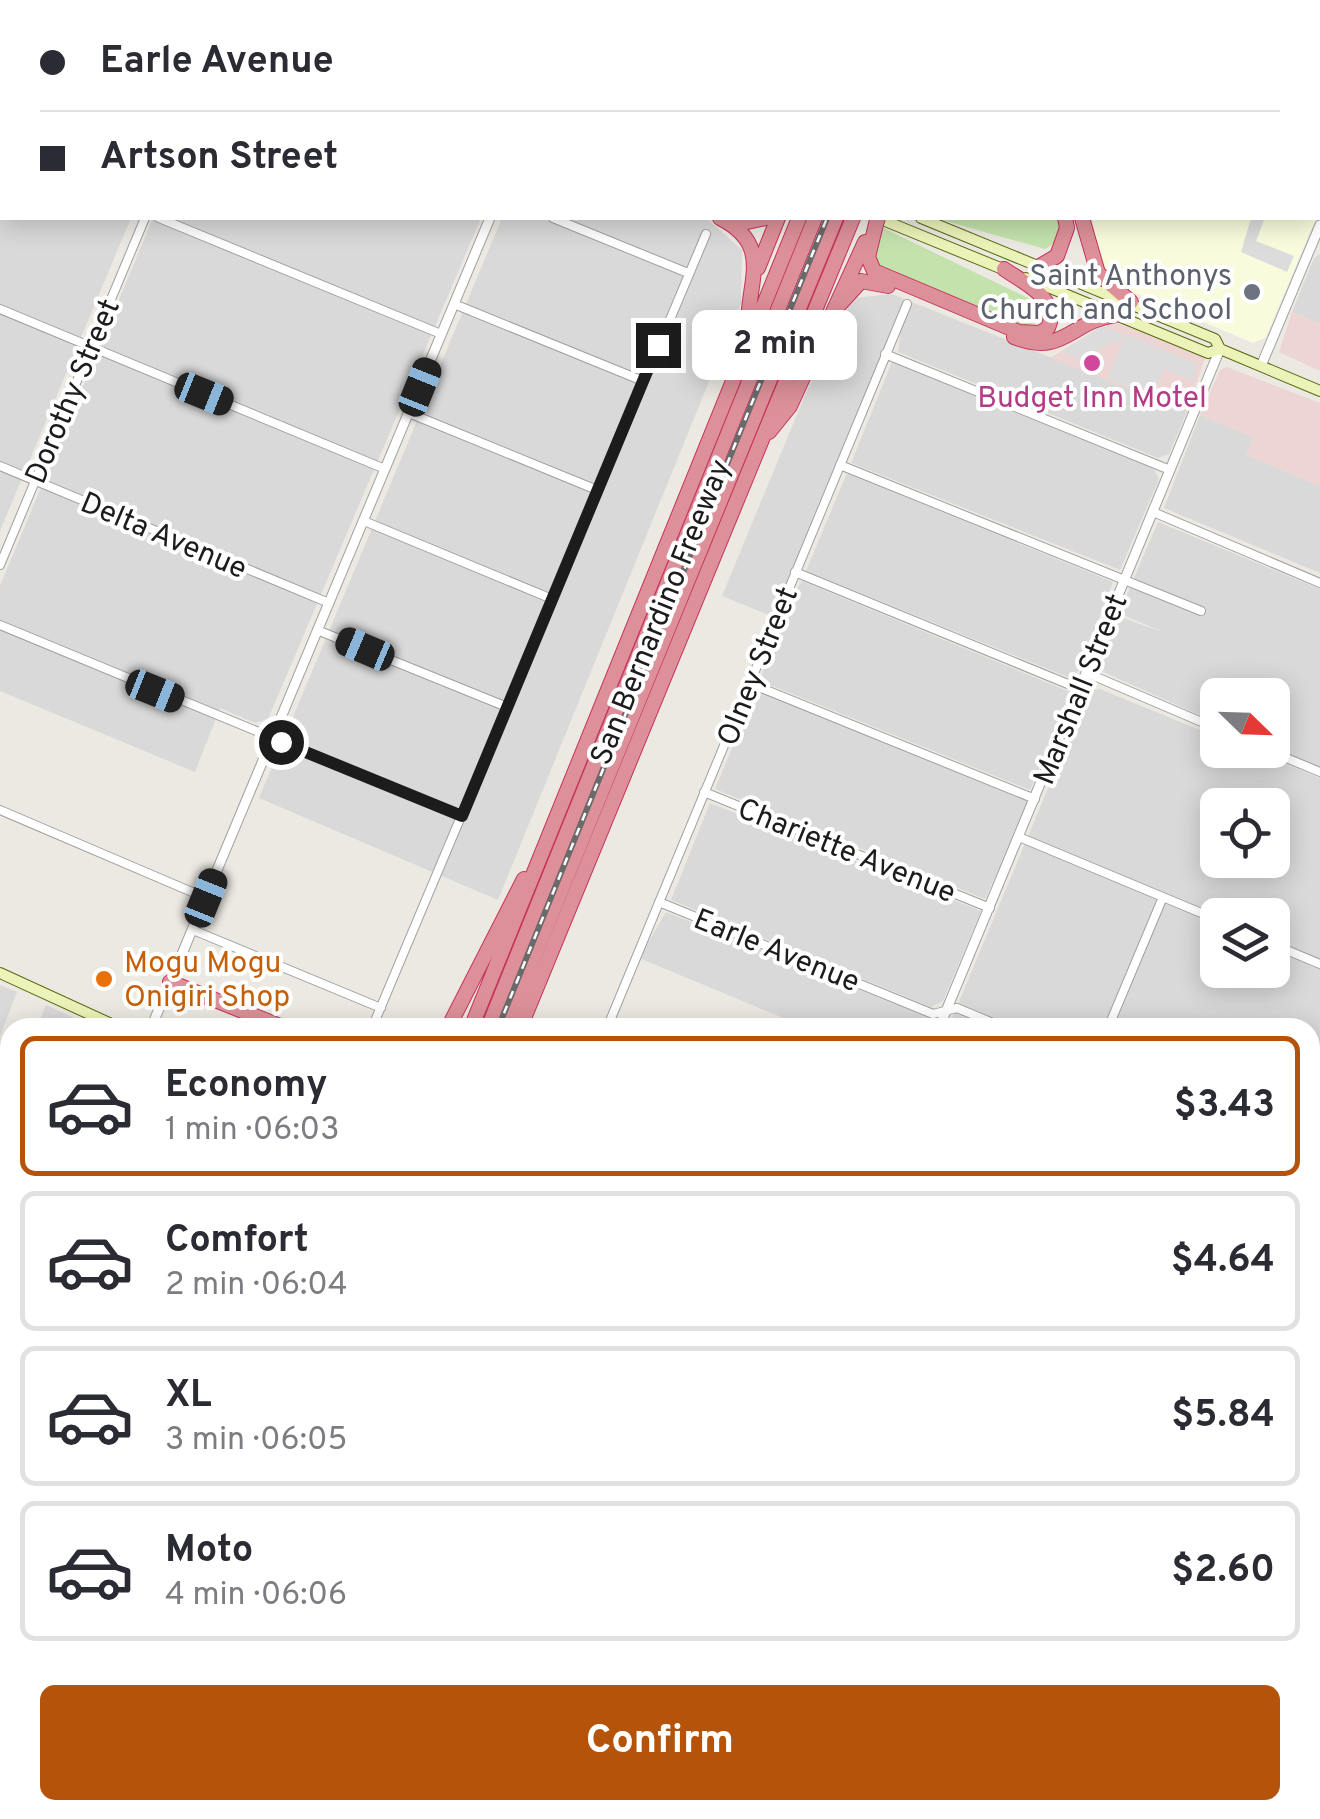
<!DOCTYPE html>
<meta charset="utf-8">
<style>
:root{--surface:#fff;--page:#f2f2f3;--text:#2b2b33;--muted:#7c7c81;--line:#e1e1e2;--accent:#b45309}
body{margin:0;font-family:Overpass,sans-serif;background:var(--page);color:var(--text);height:100vh;display:flex;flex-direction:column;font-size:38px;white-space:nowrap}
*{box-sizing:border-box;margin:0}
p{font-size:32px;color:var(--muted)}
.icon{flex:none;width:55px;height:55px;fill:none;stroke:currentColor;stroke-width:2;stroke-linecap:round;stroke-linejoin:round}
.map{position:relative;flex:1;overflow:hidden}
.side{position:absolute;left:0px;top:1018px;width:1320px;height:802px;display:flex;flex-direction:column;background:var(--surface);border-radius:30px 30px 0 0;box-shadow:0 5px 25px #0003}
.side>*{flex:none}
.banner{position:absolute;left:0px;top:0px;width:1320px;height:220px;box-shadow:0 5px 25px #0003;display:grid;align-content:center;height:220px;padding:0 40px;background:var(--surface)}
.needle{width:65px;rotate:113deg}
.tools{position:absolute;left:1200px;top:678px;display:grid;gap:20px}
.tools a{display:grid;place-items:center;width:90px;height:90px;border-radius:15px;background:var(--surface);box-shadow:0 5px 25px #0003;font-size:50px}
.end{position:absolute;width:45px;height:45px;margin:-22px;border:12px solid #1c1c1c;background:#fff;box-shadow:0 0 0 5px #fff}
.from{border-radius:50%}
.bubble{position:absolute;height:70px;border-radius:15px;background:var(--surface);box-shadow:0 5px 25px #0003;font-size:32px;font-weight:700;line-height:70px;text-align:center}
.car{position:absolute;width:30px;height:60px;margin:-30px -15px;border-radius:12px;box-shadow:0 0 8px 2px #0007;background:linear-gradient(#222 24%,#8ab4d8 0 40%,#222 0 76%,#8ab4d8 0 86%,#222 0)}
.banner b{display:flex;align-items:center;gap:35px;height:95px;font-size:38px}
.banner b+b{border-top:2px solid var(--line)}
.banner i{width:25px;height:25px;background:var(--text)}
ul{padding:18px 0 0;list-style:none}
li{display:flex;align-items:center;gap:30px;height:140px;margin:0 20px 15px;padding:0 20px;border:5px solid var(--line);border-radius:15px}
li div{flex:1}
li b{display:block;font-size:38px}
li em{font-style:normal;font-weight:700}
li.active{border-color:var(--accent)}
li>.icon{width:90px;height:90px;stroke-width:1.5}
.action{display:flex;gap:20px;margin-top:auto;padding:20px 40px}
.action a{flex:1;height:115px;border-radius:15px;background:var(--accent);color:#fff;font-size:40px;font-weight:700;line-height:115px;text-align:center}
.map>svg:first-child{display:block}
.residential{fill:#dad9d9;fill-rule:evenodd}
.commercial{fill:#ecd5d2}
.education{fill:#f9fcdc}
.grass{fill:#c3e2ac}
.parking{fill:#dcdcdc}
.lines{fill:none;stroke-linecap:round;stroke-linejoin:round}
.stream{stroke:#a6c8d6;stroke-width:2.5}
.minor-casing{stroke:#a0a0a0;stroke-width:10}
.tertiary-casing{stroke:#a0a0a0;stroke-width:11}
.secondary-casing{stroke:#57670e;stroke-width:12}
.motorway-casing{stroke:#c6335b;stroke-width:16}
.minor{stroke:#fff;stroke-width:8}
.tertiary{stroke:#fff;stroke-width:9}
.secondary{stroke:#ecf3b9;stroke-width:10}
.motorway{stroke:#dd9099;stroke-width:14}
.rail-casing{stroke:#6a6a6a;stroke-width:6}
.rail{stroke:#fff;stroke-width:2.5;stroke-dasharray:8;stroke-linecap:butt}
.motorway-bridge-casing{stroke:#c6335b;stroke-width:16;stroke-linecap:butt}
.motorway-bridge{stroke:#dd9099;stroke-width:14}
.route{stroke:#1c1c1c;stroke-width:12}
.worship-dot{fill:#6b7280;stroke:#fff;stroke-width:4}
.hotel-dot{fill:#d1479c;stroke:#fff;stroke-width:4}
.food-dot{fill:#e8710a;stroke:#fff;stroke-width:4}
.labels{text-anchor:middle;stroke-width:8;stroke-linejoin:round;paint-order:stroke}
.worship-label{font-size:30px;fill:#5b616d;stroke:#fff;text-anchor:end}
.street-label{font-size:30px;fill:#1c1c1c;stroke:#fff}
.hotel-label{font-size:30px;fill:#b23c85;stroke:#fff}
.food-label{font-size:30px;fill:#c56008;stroke:#fff;text-anchor:start}
</style>
<div class="map">
<svg width="1320" height="1819" viewBox="0 0 1320 1819">
<rect width="100%" height="100%" fill="#ece9e2"/>
<path class="residential" d="M0,0L194,2H2V218H131L0,531Z
M153,218H481L268,719L255,723L220,708L195,772L0,691V586Z
M502,218H706L742,250L741,303L498,900L259,798Z
M1320,254V324L1292,312L1314,258Z
M892,294L1187,412L1169,454L1158,458L898,352L902,319L774,617L722,596L805,395L853,298Z
M892,362L1154,469L1159,479L1120,570L851,463Z
M1200,415L1253,437L1247,455L1320,486V573L1164,508Z
M847,473L1113,582L1080,669L1070,678L806,571Z
M1158,522L1320,589V770L1273,748L1272,695H1218L1217,723L1097,669L1118,616L1167,634L1119,613Z
M802,581L1070,692L1030,790L760,681L777,620Z
M1100,689L1217,737L1218,750H1251L1320,778V1274L1310,1268V1028H948L1089,690ZM1218,805H1272V860H1218ZM1218,915H1272V970H1218Z
M756,691L1031,802L985,899L715,789Z
M710,803L981,911L943,1001L931,1007L671,900Z
M666,912L928,1017L932,1027H805L639,958Z
M0,985L17,992L0,1036Z
M46,1005L94,1027H37Z
M0,1072L10,1076V1804L0,1800Z
M1310,1384L1320,1388V1524L1310,1520Z
M1310,1646L1320,1650V1819H725V1810H1310Z
M25,1810H114L110,1819H47Z
M231,1810H473L443,1819H227Z
M565,1810H699V1819H572L564,1816Z"/>
<path class="commercial" d="M1292,312L1320,324V371L1279,352Z
M1112,320L1205,358L1187,412L1050,358Z
M1227,367L1320,403V486L1247,455L1253,437L1200,415L1220,370Z"/>
<path class="education" d="M1092,218H1316L1266,337L1253,343L1116,285L1101,265Z"/>
<path class="grass" d="M935,218H1058C1065,232 1058,242 1045,249Z
M879,226L1028,298L1041,311V322L1020,327L879,269L872,258Z"/>
<path class="parking" d="M1251,218H1265L1256,241L1294,256L1287,272L1241,252Z
M1102,326L1123,335L1120,343L1114,341L1081,360L1062,352Z
M1126,334L1197,364L1194,381L1164,369L1152,398L1108,379Z"/>
<g class="lines">
<path class="stream" d="M1310,1564L1320,1562
M478,1819L508,1810"/>
<defs>
<path id="minor" d="M12,0L18,2
M1095,0L1101,2
M235,2L236,0
M832,2L833,0
M1078,2L1079,0
M1250,2L1251,0
M1318,93H1320
M0,152L2,153
M159,218L441,334
M553,218L688,273
M454,304L643,381
M0,309L385,469
M885,354L1170,470
M409,413L597,490
M840,465L1201,611
M0,466L329,603
M1153,512L1320,583
M364,521L552,599
M0,565L145,218
M795,572L1080,689
M0,625L462,816
M317,630L507,707
M1087,673L1218,729
M749,683L1035,799
M1267,750L1320,772
M704,792L990,908
M0,810L206,898
M1019,837L1218,920
M659,902L933,1014L957,1008L1005,1028
M193,930L381,1008
M1272,944L1320,964
M372,1028L706,234
M607,1028L907,304
M1108,1028L1163,897
M1310,1155L1320,1159
M0,1177L10,1182
M0,1385L10,1389
M1310,1508L1320,1484
M0,1595L10,1599
M1310,1732L1320,1736
M0,1807L30,1819
M290,1819L294,1810
M923,1819L927,1810
M1053,1819L1056,1810
M1204,1819L1207,1810"/>
<path id="tertiary" d="M580,2L581,0
M1261,366L1320,225
M151,1028L490,218
M939,1028L1220,349
M123,1819L127,1810
M715,1819L716,1810"/>
<path id="secondary" d="M359,0L365,2
M878,218L1010,272
M921,218L1215,339L1220,349L1320,391
M1026,278L1208,353L1220,349
M0,973L120,1028
M1310,1535L1320,1539"/>
<path id="motorway" d="M870,2L871,0
M888,2L889,0
M902,2L903,0
M925,2L926,0
M938,2L939,0
M720,218C775,246 746,283 748,331
M730,218L747,222L766,218
M1082,218L1098,273L1131,302
M876,224L868,257L874,271L1019,332L1040,333L1048,328C1061,299 1024,283 1004,269
M1040,266L1057,256L1067,228L1065,218
M758,268L778,218
M840,304L861,281L888,286
M1014,337C1063,357 1071,321 1115,315
M769,432L790,406L865,242
M170,982L285,1028
M448,1028L524,879
M471,1028L799,218
M488,1028L815,218
M505,1028L836,218
M520,1028L853,218
M145,1819L149,1810
M165,1819L168,1810
M183,1819L187,1810
M198,1819L202,1810"/>
</defs>
<use href="#minor" class="minor-casing"/>
<use href="#tertiary" class="tertiary-casing"/>
<use href="#secondary" class="secondary-casing"/>
<use href="#motorway" class="motorway-casing"/>
<use href="#minor" class="minor"/>
<use href="#tertiary" class="tertiary"/>
<use href="#secondary" class="secondary"/>
<use href="#motorway" class="motorway"/>
<defs>
<path id="rail" d="M914,2L915,0
M498,1028L827,218
M174,1819L178,1810"/>
</defs>
<use href="#rail" class="rail-casing"/>
<use href="#rail" class="rail"/>
<defs>
<path id="motorway-bridge" d="M876,224L878,218"/>
</defs>
<use href="#motorway-bridge" class="motorway-bridge-casing"/>
<use href="#motorway-bridge" class="motorway-bridge"/>
</g>
<g class="lines">
<path class="route" d="M281,742L462,816L658,345"/>
</g>
<circle class="worship-dot" cx="1252" cy="292" r="10"/>
<circle class="hotel-dot" cx="1092" cy="363" r="10"/>
<circle class="food-dot" cx="104" cy="979" r="10"/>
<g class="labels">
<g class="worship-label">
<text x="1232" y="285">Saint Anthonys<tspan x="1232" dy="34">Church and School</tspan></text>
</g>
<g class="street-label">
<text transform="translate(72 391) rotate(-67)" y="10">Dorothy Street</text>
<text transform="translate(164 535) rotate(23)" y="10">Delta Avenue</text>
<text transform="translate(660 612) rotate(-68)" y="10">San Bernardino Freeway</text>
<text transform="translate(757 666) rotate(-68)" y="10">Olney Street</text>
<text transform="translate(1080 689) rotate(-68)" y="10">Marshall Street</text>
<text transform="translate(847 850) rotate(22)" y="10">Chariette Avenue</text>
<text transform="translate(777 950) rotate(22)" y="10">Earle Avenue</text>
</g>
<g class="hotel-label">
<text x="1092" y="407">Budget Inn Motel</text>
</g>
<g class="food-label">
<text x="124" y="972">Mogu Mogu<tspan x="124" dy="34">Onigiri Shop</tspan></text>
</g>
</g>
</svg>
<div class="tools">
<a><svg class="needle" viewBox="-14 -14 28 28"><path d="M0-13l5 13h-10z" fill="#e53935"/><path d="M0 13l5-13h-10z" fill="#7c7c81"/></svg></a>
<a><svg class="icon" aria-label="locate" viewBox="0 0 24 24"><circle cx="12" cy="12" r="6"/><path d="M12 2v4M12 18v4M2 12h4M18 12h4"/></svg></a>
<a><svg class="icon" aria-label="layers" viewBox="0 0 24 24"><path d="M12 4l9 5-9 5-9-5zM3 14l9 5 9-5"/></svg></a>
</div>
<i class="end from" style="left:281px;top:742px"></i>
<i class="end" style="left:658px;top:345px"></i>
<div class="bubble" style="left:692px;top:310px;width:165px">2 min</div>
<i class="car" style="left:420px;top:387px;rotate:22deg"></i>
<i class="car" style="left:204px;top:394px;rotate:112deg"></i>
<i class="car" style="left:365px;top:649px;rotate:293deg"></i>
<i class="car" style="left:155px;top:691px;rotate:112deg"></i>
<i class="car" style="left:206px;top:898px;rotate:22deg"></i>
<div class="banner">
<b><i class="from"></i>Earle Avenue</b>
<b><i></i>Artson Street</b>
</div>
<section class="side">
<ul>
<li class="active"><svg class="icon" aria-label="car" viewBox="0 0 24 24"><path d="M5 17H2v-5l4-1 3-4h7l3 4 3 1v5h-3M9 17h6M6 11h13"/><circle cx="7" cy="17" r="2"/><circle cx="17" cy="17" r="2"/></svg><div><b>Economy</b><p>1 min · 06:03</p></div><em>$3.43</em></li>
<li><svg class="icon" aria-label="car" viewBox="0 0 24 24"><path d="M5 17H2v-5l4-1 3-4h7l3 4 3 1v5h-3M9 17h6M6 11h13"/><circle cx="7" cy="17" r="2"/><circle cx="17" cy="17" r="2"/></svg><div><b>Comfort</b><p>2 min · 06:04</p></div><em>$4.64</em></li>
<li><svg class="icon" aria-label="car" viewBox="0 0 24 24"><path d="M5 17H2v-5l4-1 3-4h7l3 4 3 1v5h-3M9 17h6M6 11h13"/><circle cx="7" cy="17" r="2"/><circle cx="17" cy="17" r="2"/></svg><div><b>XL</b><p>3 min · 06:05</p></div><em>$5.84</em></li>
<li><svg class="icon" aria-label="car" viewBox="0 0 24 24"><path d="M5 17H2v-5l4-1 3-4h7l3 4 3 1v5h-3M9 17h6M6 11h13"/><circle cx="7" cy="17" r="2"/><circle cx="17" cy="17" r="2"/></svg><div><b>Moto</b><p>4 min · 06:06</p></div><em>$2.60</em></li>
</ul>
<div class="action"><a>Confirm</a></div>
</section>
</div>
